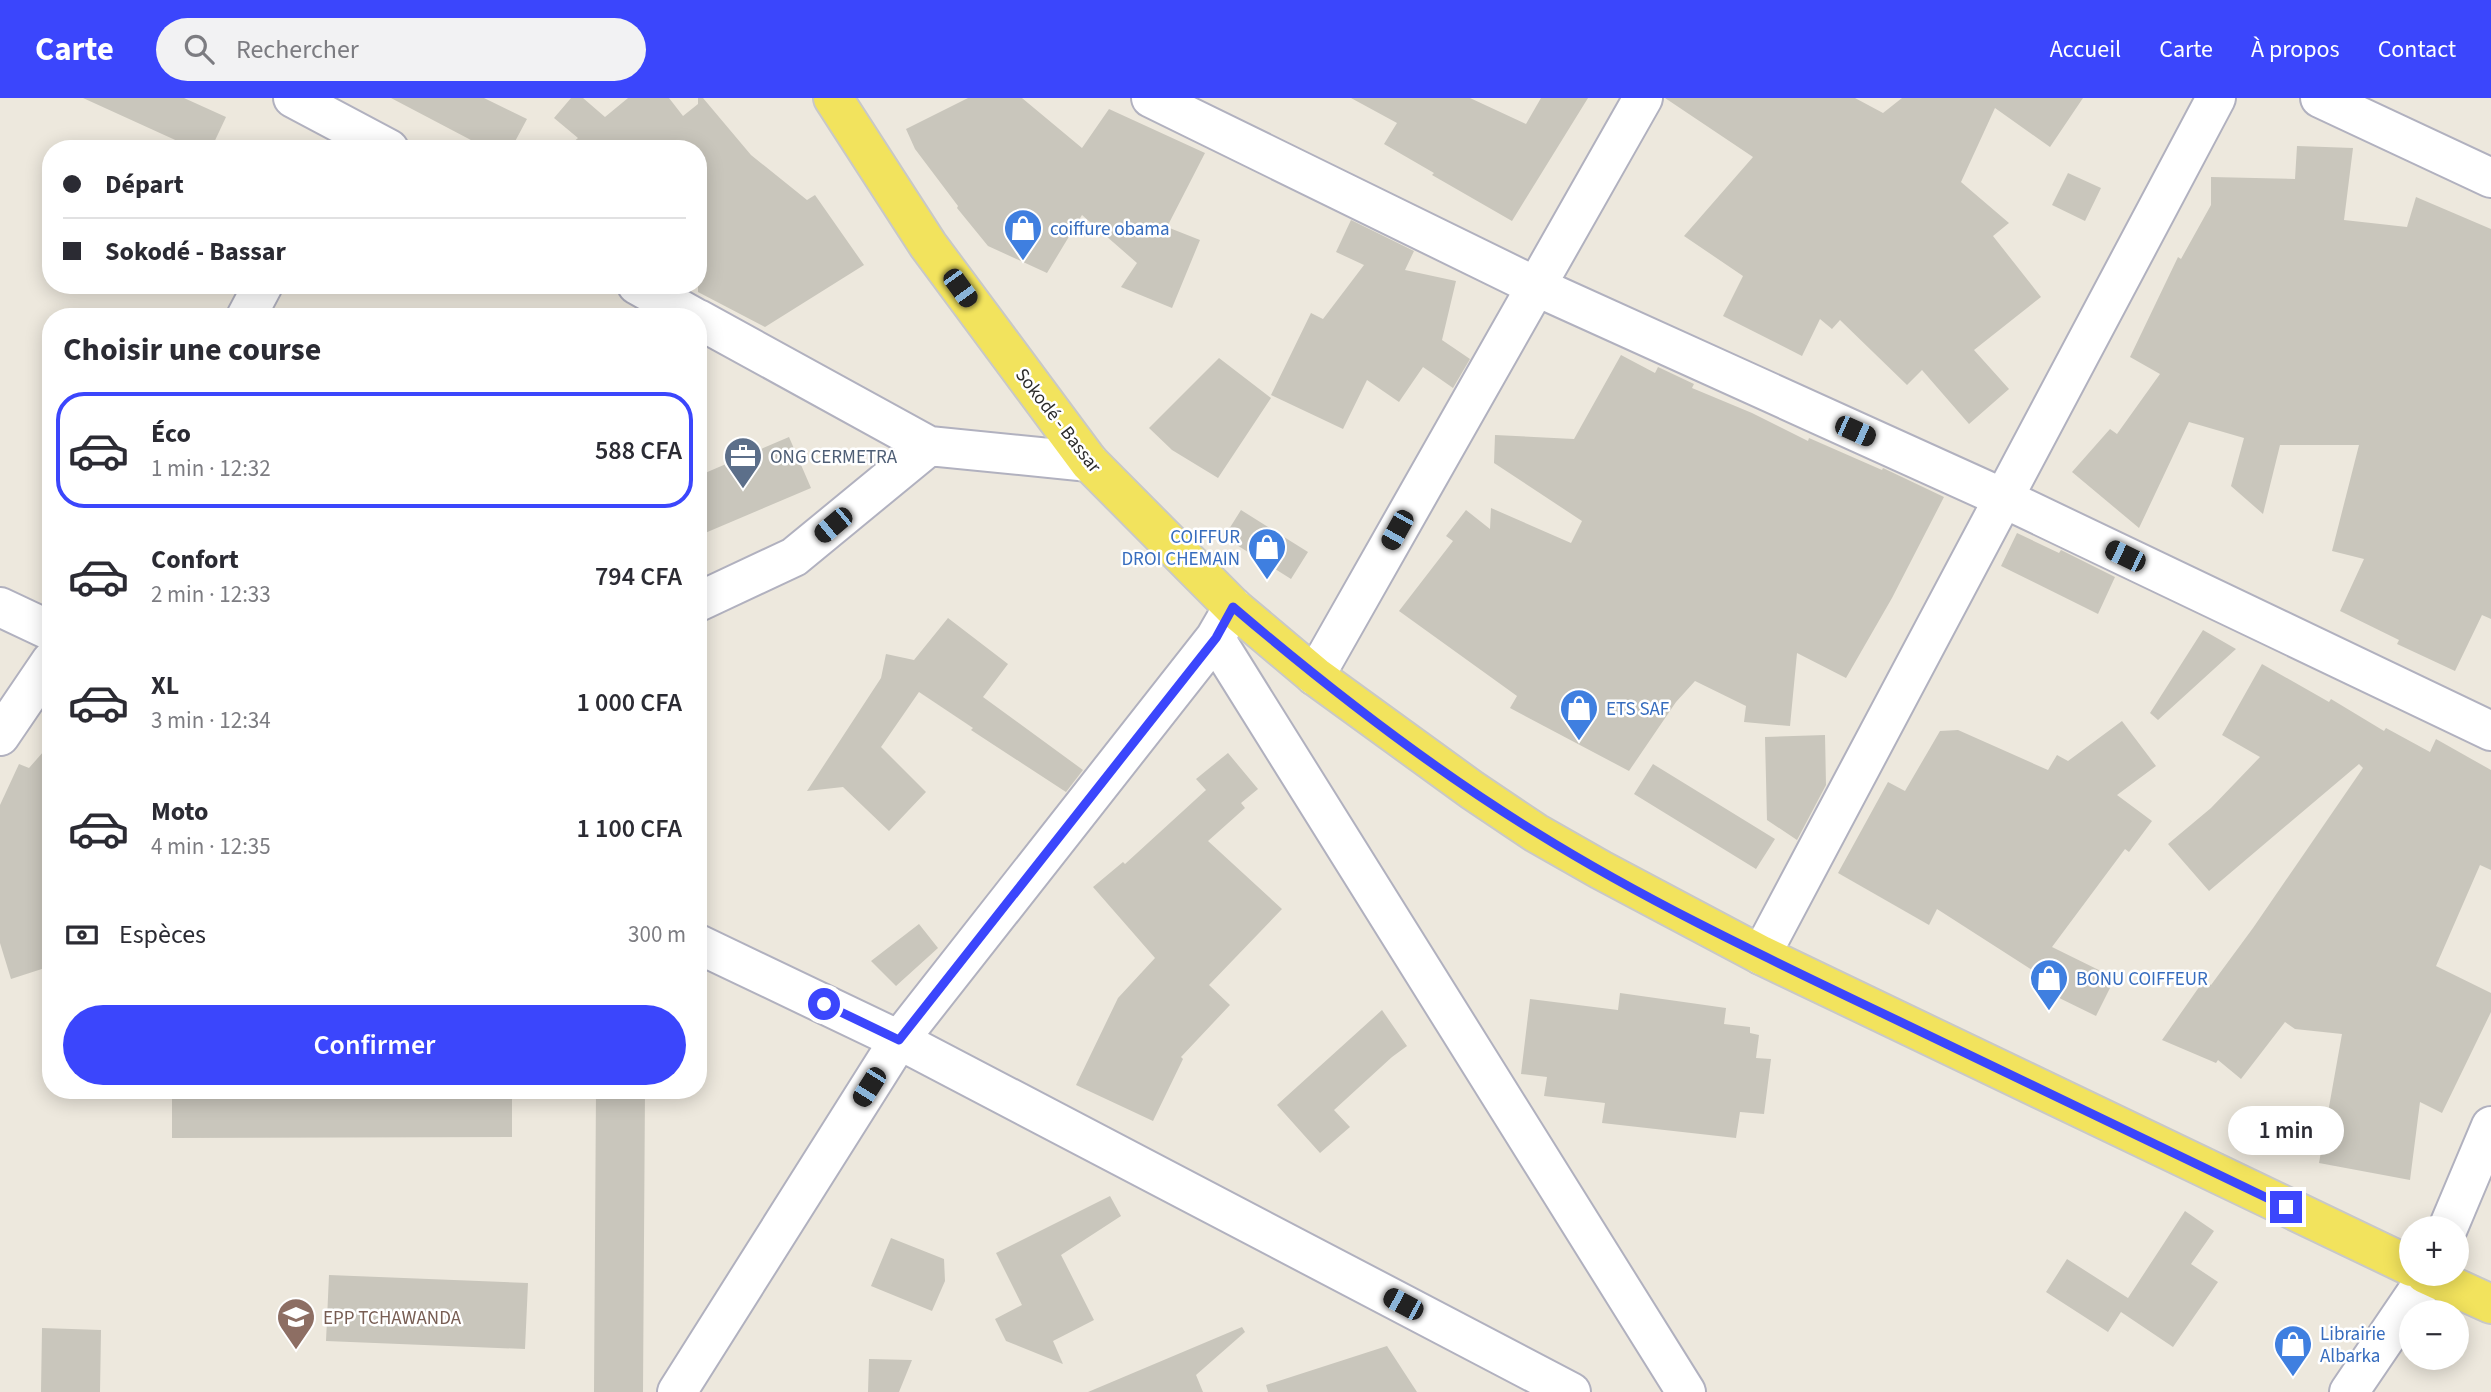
<!DOCTYPE html>
<html lang="fr">
<meta charset="utf-8">
<style>
:root{--surface:#fff;--page:#f2f2f3;--text:#2b2b33;--muted:#7c7c81;--line:#e1e1e2;--accent:#3b46fc}
body{margin:0;font-family:"Source Sans 3",sans-serif;background:var(--page);color:var(--text);height:100vh;display:flex;flex-direction:column;font-size:26px;white-space:nowrap}
*{box-sizing:border-box;margin:0}
p{font-size:23px;color:var(--muted)}
.icon{flex:none;width:38px;height:38px;fill:none;stroke:currentColor;stroke-width:2;stroke-linecap:round;stroke-linejoin:round}
.map{position:relative;flex:1;overflow:hidden}
.details{position:absolute;left:42px;top:210px;width:665px;height:791px;display:flex;flex-direction:column;background:var(--surface);border-radius:28px;box-shadow:0 4px 18px #0003}
.details>*{flex:none}
.hud{position:absolute;left:42px;top:42px;width:665px;height:154px;border-radius:28px;box-shadow:0 4px 18px #0003;display:grid;align-content:center;height:154px;padding:0 21px;background:var(--surface)}
.tools{position:absolute;left:2399px;top:1118px;display:grid;gap:14px}
.tools a{display:grid;place-items:center;width:70px;height:70px;border-radius:50%;background:var(--surface);box-shadow:0 4px 18px #0003;font-size:35px}
.end{position:absolute;width:32px;height:32px;margin:-16px;border:9px solid #3b46fc;background:#fff;box-shadow:0 0 0 4px #fff}
.from{border-radius:50%}
.bubble{position:absolute;height:49px;border-radius:24px;background:var(--surface);box-shadow:0 4px 18px #0003;font-size:23px;font-weight:600;line-height:49px;text-align:center}
.car{position:absolute;width:21px;height:42px;margin:-21px -10px;border-radius:9px;box-shadow:0 0 5px 2px #0007;background:linear-gradient(#222 24%,#8ab4d8 0 40%,#222 0 76%,#8ab4d8 0 86%,#222 0)}
.hud b{display:flex;align-items:center;gap:24px;height:66px;font-size:26px}
.hud b+b{border-top:2px solid var(--line)}
.hud i{width:18px;height:18px;background:var(--text)}
ul{padding:0;list-style:none}
li{display:flex;align-items:center;gap:21px;height:116px;margin:0 14px 10px;padding:0 7px;border:4px solid transparent;border-radius:28px}
li div{flex:1}
li b{display:block;font-size:26px}
li em{font-style:normal;font-weight:600}
li.current{border-color:var(--accent)}
li>.icon{width:63px;height:63px;stroke-width:1.5}
h2{padding:0 21px;font-size:32px;line-height:84px}
.pay{display:flex;align-items:center;gap:18px;height:77px;padding:0 21px;font-size:26px}
.pay p{margin-inline-start:auto}
.primary-button{display:flex;gap:14px;margin-top:auto;padding:14px 21px}
.primary-button a{flex:1;height:80px;border-radius:42px;background:var(--accent);color:#fff;font-size:28px;font-weight:600;line-height:80px;text-align:center}
header{display:flex;align-items:center;gap:42px;box-sizing:border-box;height:98px;padding:0 35px;background:var(--accent);color:#fff}
header strong{font-size:33px}
nav{display:flex;gap:38px;margin-inline-start:auto;font-size:24px}
.search{width:490px;height:63px;background:var(--page);display:flex;align-items:center;gap:18px;box-sizing:border-box;padding:0 24px;border-radius:38px;color:var(--muted);font-size:26px}
.map>svg:first-child{display:block}
.building{fill:#c9c6bc}
.lines{fill:none;stroke-linecap:round;stroke-linejoin:round}
.minor-casing{stroke:#b1b1bf;stroke-width:42}
.primary-casing{stroke:#c8c8c8;stroke-width:42}
.minor{stroke:#fff;stroke-width:38}
.primary{stroke:#f2e35d;stroke-width:38}
.route{stroke:#3b46fc;stroke-width:9}
.labels{text-anchor:middle;stroke-width:5;stroke-linejoin:round;paint-order:stroke}
.shop-label{font-size:19px;fill:#366cbe;stroke:#fff;text-anchor:start}
.street-label{font-size:19px;fill:#2b2b2b;stroke:#fff}
.service-label{font-size:19px;fill:#4e5e75;stroke:#fff;text-anchor:start}
.education-label{font-size:19px;fill:#785e54;stroke:#fff;text-anchor:start}
</style>
<header>
<strong>Carte</strong>
<div class="search"><svg class="icon" aria-label="search" viewBox="0 0 24 24"><circle cx="10" cy="10" r="6"/><path d="M15 15l6 6"/></svg>Rechercher</div>
<nav><a>Accueil</a><a>Carte</a><a>À propos</a><a>Contact</a></nav>
</header>
<div class="map">
<svg width="2491" height="1294" viewBox="0 0 2491 1294">
<rect width="100%" height="100%" fill="#ede8dd"/>
<path class="building" d="M83,0H184L226,19L211,51H195Z
M391,0H484L527,21L511,51H488Z
M571,0H583L605,19L628,0H669L683,18L698,6V0H703L751,57L807,102L815,97L864,167L765,229L698,194V51H565L578,40L554,20Z
M968,0H1022L1082,50L1109,11L1205,55L1167,129L1200,142L1172,210L1121,189L1137,165L1082,117L1047,175L988,148L957,110L958,108L915,51L906,31Z
M1351,0H1470L1526,26L1541,0H1588L1512,123L1432,77L1434,75L1384,46L1397,25Z
M1665,0H1855L1883,15L1902,0H2083L2050,49L1995,10L1961,84L2009,125L1993,138L2041,199L1974,252L2009,291L1969,326L1922,272L1907,287L1840,222L1832,231L1820,221L1802,258L1723,218L1743,178L1684,138L1753,59Z
M2297,48L2353,50L2344,122L2407,129L2416,99L2491,131V521L2482,517L2455,573L2397,546L2399,542L2340,513L2364,461L2332,453L2359,347H2280L2263,416L2231,388L2244,340L2189,324L2139,430L2072,374L2110,331L2117,336L2160,276L2130,259L2178,159L2181,161L2211,107V79L2295,81Z
M2068,75L2101,90L2085,123L2052,107Z
M1351,122L1414,153L1405,172L1456,183L1442,242L1470,261L1453,290L1423,269L1399,304L1367,282L1343,331L1271,297L1311,215L1323,221L1364,167L1336,154Z
M1621,257L1655,275L1658,269L1694,286L1692,290L1752,315L1808,343L1809,340L1882,372L1883,370L1944,399L1892,500L1846,580L1797,555L1790,628L1744,624L1746,608L1695,583L1676,604L1629,673L1510,610L1517,598L1399,513L1453,443L1446,438L1466,412L1490,431L1491,410L1571,445L1582,423L1494,365L1495,337L1574,341Z
M1219,260L1271,300L1218,380L1172,352L1149,330Z
M789,339L811,390L698,438V378Z
M1241,412L1308,454L1291,481L1224,439Z
M2017,435L2059,455L2061,452L2115,479L2098,516L2001,468Z
M948,520L1008,566L983,599L1083,672L1066,694L971,632L973,630L919,594L881,649L926,694L889,733L843,689L807,693L881,580L886,556L914,562Z
M2203,532L2236,551L2158,622L2150,615Z
M2262,566L2329,604L2331,601L2384,633L2386,630L2430,654L2436,641L2491,672V772L2480,767L2436,868L2491,895V914L2442,1015L2420,1004L2410,1082L2319,1065L2342,936L2295,931L2285,924L2241,981L2218,962L2216,965L2162,942L2204,882L2211,887L2253,830L2363,670L2359,666L2209,793L2168,746L2211,710L2260,659L2222,637Z
M2122,623L2156,668L2117,697L2152,723L2129,754L2125,751L2052,849L2115,880L2096,918L2049,895L2054,886L1937,811L1929,827L1838,775L1888,684L1905,693L1940,633L1958,632L2048,672L2057,657L2068,663Z
M1825,637L1826,687L1797,742L1767,722L1765,639Z
M51,645V868L11,881L0,845V707L19,666L29,670Z
M1228,655L1258,691L1241,705L1245,710L1208,743L1282,811L1209,887L1230,907L1181,959L1183,961L1153,1023L1076,987L1118,900L1155,860L1093,789L1123,764L1125,766L1206,692L1196,681Z
M1653,666L1775,741L1756,771L1634,696Z
M919,826L938,850L896,888L871,863Z
M1620,895L1726,910L1724,926L1750,929V935L1759,937L1756,960L1771,961L1764,1016L1740,1014L1736,1040L1602,1025L1605,1005L1544,998L1547,979L1521,976L1530,901L1618,912Z
M1382,912L1407,948L1392,959L1334,1012L1350,1029L1320,1055L1277,1007Z
M172,992H512V1039L172,1040Z
M596,992H645L643,1294H594Z
M1110,1098L1121,1118L1061,1157L1094,1222L1053,1243L1063,1266L1006,1243L995,1221L1022,1207L996,1155Z
M2185,1113L2214,1133L2191,1166L2218,1184L2173,1249L2121,1214L2108,1234L2046,1194L2067,1161L2128,1200Z
M891,1140L944,1161L945,1183L932,1213L871,1188Z
M329,1177L528,1185L525,1251L326,1243Z
M1242,1229L1245,1234L1196,1277L1203,1294H1088Z
M42,1230L101,1232L100,1294H41Z
M1387,1248L1417,1294H1268L1266,1287Z
M869,1261L912,1262L899,1294H868Z"/>
<g class="lines">
<defs>
<path id="minor" d="M293,0L389,51
M1151,0L1535,188L2003,400L2491,633
M2320,0L2491,80
M637,187L694,219
M246,219L263,187
M698,221L929,348L1089,364
M698,504L794,459L929,348
M0,509L51,533
M1215,540L1686,1294
M1315,578L1643,0
M0,638L51,563
M698,846L899,942L1571,1294
M1761,857L2216,0
M2448,1130L2491,1028
M677,1294L899,942L1215,540L1233,509
M2349,1294L2429,1176"/>
<path id="primary" d="M833,0L928,147L1089,364L1233,509L1315,578L1472,692L1536,735L1601,772L1761,857L2412,1169
M2425,1176L2491,1206"/>
</defs>
<use href="#minor" class="minor-casing"/>
<use href="#primary" class="primary-casing"/>
<use href="#minor" class="minor"/>
<use href="#primary" class="primary"/>
</g>
<g class="lines">
<path class="route" d="M824,906L899,942L1216,540L1233,509C1328,590 1431,670 1537,735C1648,804 1767,860 1884,916C2018,980 2152,1045 2286,1109"/>
</g>
<defs>
<symbol id="shop-pin" viewBox="-11 -11 22 30"><path d="M0 17L-7.5 6A9.5 9.5 0 1 1 7.5 6Z" fill="#3f7fe0" stroke="#fff"/><path d="M-5-2.5h2.3a2.7 3.5 0 0 1 5.4 0H5L5.5 6h-11ZM-1.5-2.5h3a1.5 2.3 0 0 0-3 0Z" fill="#fff"/></symbol>
<symbol id="office-pin" viewBox="-11 -11 22 30"><path d="M0 17L-7.5 6A9.5 9.5 0 1 1 7.5 6Z" fill="#5c6f8a" stroke="#fff"/><path d="M-6-3h4V-5.5h4V-3h4V5H-6ZM-1-4.5V-3h2v-1.5ZM-6 0V1H6V0Z" fill="#fff"/></symbol>
<symbol id="school-pin" viewBox="-11 -11 22 30"><path d="M0 17L-7.5 6A9.5 9.5 0 1 1 7.5 6Z" fill="#8d6e63" stroke="#fff"/><path d="M0-5L7-2L0 1L-7-2ZM-4 1L0 2.5L4 1V4Q0 6-4 4Z" fill="#fff"/></symbol>
</defs>
<g fill-rule="evenodd">
<use href="#shop-pin" x="1001" y="108" width="44" height="60"/>
<use href="#office-pin" x="721" y="336" width="44" height="60"/>
<use href="#shop-pin" x="1245" y="427" width="44" height="60"/>
<use href="#shop-pin" x="1557" y="588" width="44" height="60"/>
<use href="#shop-pin" x="2027" y="858" width="44" height="60"/>
<use href="#school-pin" x="274" y="1197" width="44" height="60"/>
<use href="#shop-pin" x="2271" y="1224" width="44" height="60"/>
</g>
<g class="labels">
<g class="shop-label">
<text x="1050" y="137">coiffure obama</text>
<text x="1240" y="445" text-anchor="end">COIFFUR<tspan x="1240" dy="22">DROI CHEMAIN</tspan></text>
<text x="1606" y="617">ETS SAF</text>
<text x="2076" y="887">BONU COIFFEUR</text>
<text x="2320" y="1242">Librairie<tspan x="2320" dy="22">Albarka</tspan></text>
</g>
<g class="street-label">
<text transform="translate(1059 322) rotate(52)" y="7">Sokodé - Bassar</text>
</g>
<g class="service-label">
<text x="770" y="365">ONG CERMETRA</text>
</g>
<g class="education-label">
<text x="323" y="1226">EPP TCHAWANDA</text>
</g>
</g>
</svg>
<div class="tools">
<a>+</a>
<a>−</a>
</div>
<i class="end from" style="left:824px;top:906px"></i>
<i class="end" style="left:2286px;top:1109px"></i>
<div class="bubble" style="left:2228px;top:1008px;width:116px">1 min</div>
<i class="car" style="left:960px;top:190px;rotate:144deg"></i>
<i class="car" style="left:1855px;top:333px;rotate:114deg"></i>
<i class="car" style="left:833px;top:427px;rotate:230deg"></i>
<i class="car" style="left:1397px;top:432px;rotate:209deg"></i>
<i class="car" style="left:2125px;top:458px;rotate:296deg"></i>
<i class="car" style="left:869px;top:989px;rotate:212deg"></i>
<i class="car" style="left:1403px;top:1206px;rotate:298deg"></i>
<div class="hud">
<b><i class="from"></i>Départ</b>
<b><i></i>Sokodé - Bassar</b>
</div>
<section class="details">
<h2>Choisir une course</h2>
<ul>
<li class="current"><svg class="icon" aria-label="car" viewBox="0 0 24 24"><path d="M5 17H2v-5l4-1 3-4h7l3 4 3 1v5h-3M9 17h6M6 11h13"/><circle cx="7" cy="17" r="2"/><circle cx="17" cy="17" r="2"/></svg><div><b>Éco</b><p>1 min · 12:32</p></div><em>588 CFA</em></li>
<li><svg class="icon" aria-label="car" viewBox="0 0 24 24"><path d="M5 17H2v-5l4-1 3-4h7l3 4 3 1v5h-3M9 17h6M6 11h13"/><circle cx="7" cy="17" r="2"/><circle cx="17" cy="17" r="2"/></svg><div><b>Confort</b><p>2 min · 12:33</p></div><em>794 CFA</em></li>
<li><svg class="icon" aria-label="car" viewBox="0 0 24 24"><path d="M5 17H2v-5l4-1 3-4h7l3 4 3 1v5h-3M9 17h6M6 11h13"/><circle cx="7" cy="17" r="2"/><circle cx="17" cy="17" r="2"/></svg><div><b>XL</b><p>3 min · 12:34</p></div><em>1 000 CFA</em></li>
<li><svg class="icon" aria-label="car" viewBox="0 0 24 24"><path d="M5 17H2v-5l4-1 3-4h7l3 4 3 1v5h-3M9 17h6M6 11h13"/><circle cx="7" cy="17" r="2"/><circle cx="17" cy="17" r="2"/></svg><div><b>Moto</b><p>4 min · 12:35</p></div><em>1 100 CFA</em></li>
</ul>
<div class="pay"><svg class="icon" aria-label="cash" viewBox="0 0 24 24"><path d="M3 7h18v10H3z"/><circle cx="12" cy="12" r="2"/></svg>Espèces<p>300 m</p></div>
<div class="primary-button"><a>Confirmer</a></div>
</section>
</div>
